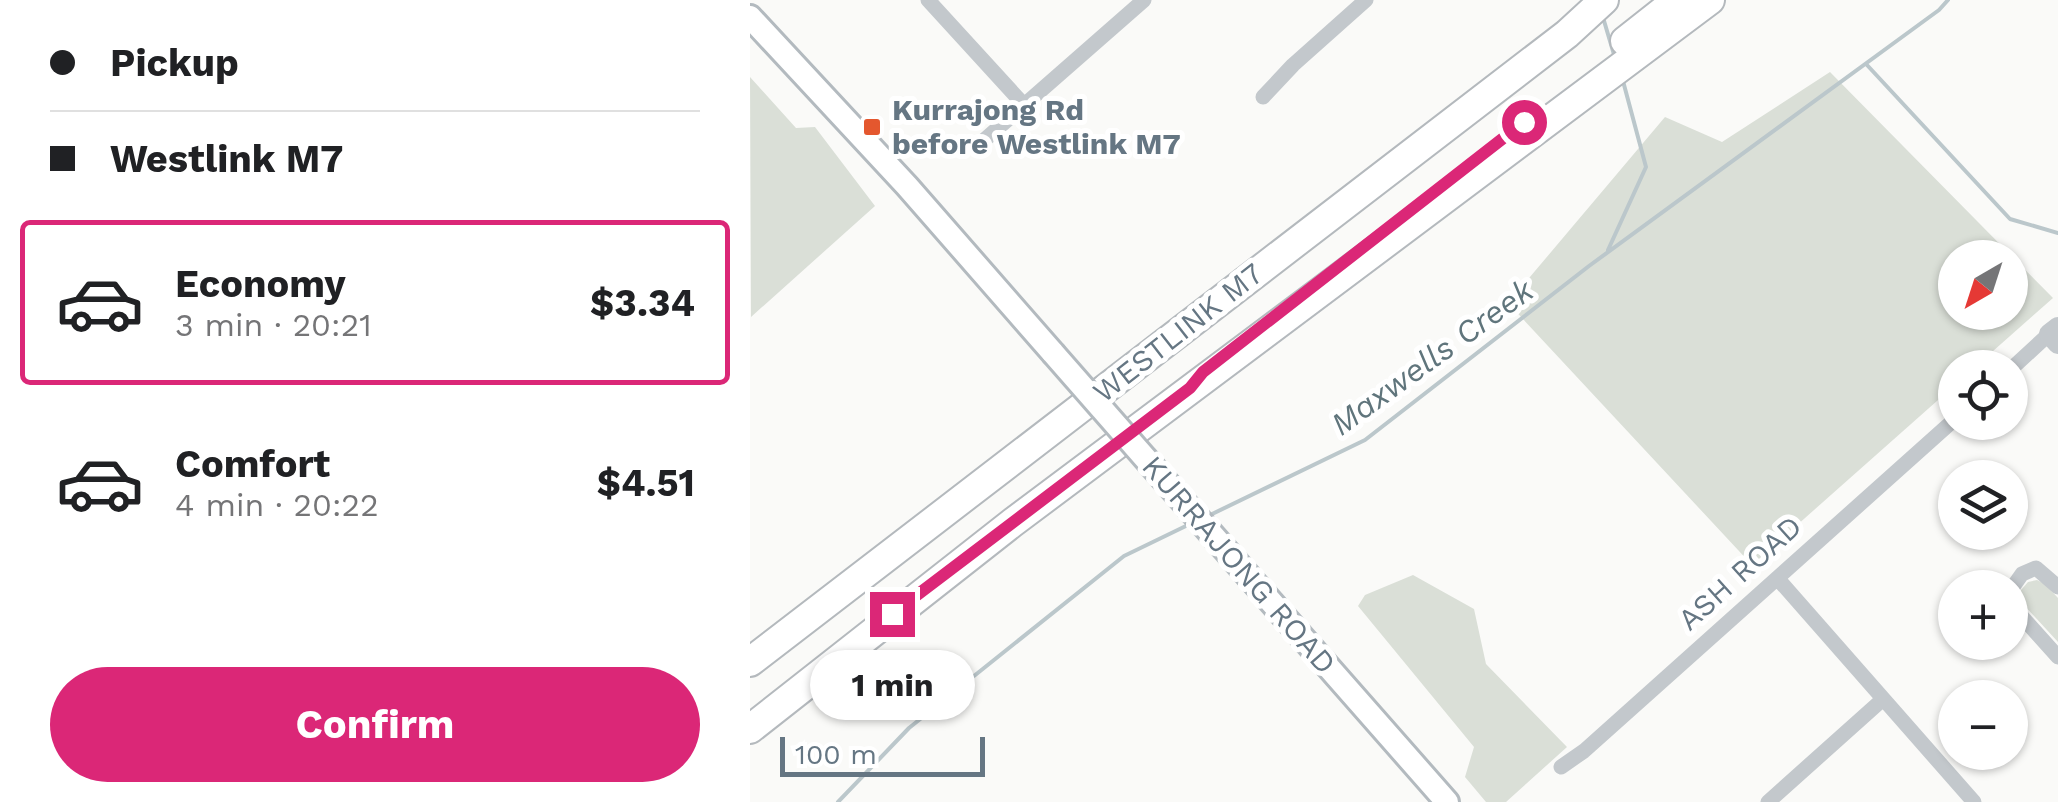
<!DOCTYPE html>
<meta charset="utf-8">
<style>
:root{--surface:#fff;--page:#f2f2f2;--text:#202124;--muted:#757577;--line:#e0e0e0;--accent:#db2777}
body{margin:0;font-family:"Work Sans",sans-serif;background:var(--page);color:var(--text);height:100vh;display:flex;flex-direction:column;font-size:38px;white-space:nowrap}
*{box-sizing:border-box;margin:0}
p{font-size:32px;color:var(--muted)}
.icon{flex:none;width:55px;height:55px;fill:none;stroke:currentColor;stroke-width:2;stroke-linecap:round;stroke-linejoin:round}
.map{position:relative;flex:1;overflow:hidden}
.drawer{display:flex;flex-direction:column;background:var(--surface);width:750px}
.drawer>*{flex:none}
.guide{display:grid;align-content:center;height:220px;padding:0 50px;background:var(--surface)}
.needle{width:65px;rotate:219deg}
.tools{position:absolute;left:1188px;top:240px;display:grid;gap:20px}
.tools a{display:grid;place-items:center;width:90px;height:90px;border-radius:50%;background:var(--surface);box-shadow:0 2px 8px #0004;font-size:50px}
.scale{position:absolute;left:30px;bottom:25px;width:205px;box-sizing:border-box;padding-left:10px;border:5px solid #657683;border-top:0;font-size:28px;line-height:35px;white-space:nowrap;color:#657683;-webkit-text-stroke:8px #fff;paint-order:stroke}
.end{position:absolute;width:45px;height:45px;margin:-22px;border:12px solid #db2777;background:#fff;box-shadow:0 0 0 5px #fff}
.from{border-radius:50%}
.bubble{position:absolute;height:70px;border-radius:35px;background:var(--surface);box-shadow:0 2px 8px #0004;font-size:32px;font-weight:700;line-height:70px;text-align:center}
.guide b{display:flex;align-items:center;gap:35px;height:95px;font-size:38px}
.guide b+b{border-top:2px solid var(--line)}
.guide i{width:25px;height:25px;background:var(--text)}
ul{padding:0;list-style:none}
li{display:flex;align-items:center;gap:30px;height:165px;margin:0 20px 15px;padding:0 30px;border:5px solid transparent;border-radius:10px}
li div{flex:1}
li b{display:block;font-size:38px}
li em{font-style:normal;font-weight:700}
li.selected{border-color:var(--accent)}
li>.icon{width:90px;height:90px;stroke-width:1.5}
.button{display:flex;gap:20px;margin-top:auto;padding:20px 50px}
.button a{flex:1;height:115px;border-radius:60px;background:var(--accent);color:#fff;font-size:40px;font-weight:700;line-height:115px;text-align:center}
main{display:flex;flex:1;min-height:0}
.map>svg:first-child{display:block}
.green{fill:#dadfd7;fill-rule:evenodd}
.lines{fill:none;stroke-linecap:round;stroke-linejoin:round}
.stream{stroke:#bbc7cb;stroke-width:4}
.secondary-casing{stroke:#b3babf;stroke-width:28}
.motorway-casing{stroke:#b4b9bd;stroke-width:32}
.minor{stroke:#c3c8cc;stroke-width:15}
.tertiary{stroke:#c3c8cc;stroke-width:20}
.secondary{stroke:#fff;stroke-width:22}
.motorway{stroke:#fff;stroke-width:28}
.secondary-bridge-casing{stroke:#b3babf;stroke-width:28;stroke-linecap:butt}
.secondary-bridge{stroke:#fff;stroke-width:22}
.route{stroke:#db2777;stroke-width:12}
.poi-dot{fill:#e4572e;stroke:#fff;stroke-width:4}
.labels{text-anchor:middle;stroke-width:10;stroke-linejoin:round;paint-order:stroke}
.poi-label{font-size:30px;font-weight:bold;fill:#657683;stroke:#fff;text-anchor:start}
.street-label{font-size:30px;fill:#657683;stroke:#fff}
.water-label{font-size:32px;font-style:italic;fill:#60757c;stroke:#fff}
</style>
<main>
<section class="drawer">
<div class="guide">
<b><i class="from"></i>Pickup</b>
<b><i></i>Westlink M7</b>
</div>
<ul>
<li class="selected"><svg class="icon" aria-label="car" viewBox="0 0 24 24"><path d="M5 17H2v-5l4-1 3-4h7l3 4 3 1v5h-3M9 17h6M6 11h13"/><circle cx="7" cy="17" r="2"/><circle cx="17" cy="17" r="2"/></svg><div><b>Economy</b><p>3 min · 20:21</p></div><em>$3.34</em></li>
<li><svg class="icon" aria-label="car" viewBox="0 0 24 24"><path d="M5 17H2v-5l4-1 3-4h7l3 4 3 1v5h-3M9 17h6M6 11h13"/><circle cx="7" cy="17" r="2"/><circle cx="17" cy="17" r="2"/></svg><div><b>Comfort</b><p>4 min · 20:22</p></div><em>$4.51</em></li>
</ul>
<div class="button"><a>Confirm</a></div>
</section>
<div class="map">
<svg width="1308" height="802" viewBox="0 0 1308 802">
<rect width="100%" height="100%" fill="#fafaf8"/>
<path class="green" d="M1080,72L1303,298L1225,367L1205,368V385L1002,565L758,303L915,117L972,142ZM1205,258H1260V312H1205Z
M0,77L46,128L65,127L125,206L1,317Z
M663,575L724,609L736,664L817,747L756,802H736L715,777L724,747L608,606L615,595Z
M1287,580L1295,584L1308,598V642L1272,603L1271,590L1278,582Z"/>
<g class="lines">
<path class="stream" d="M852,14L865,58
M1117,65L1260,219L1308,233
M858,250L896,167L873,81
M458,516L615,440L839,266L1189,10L1198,0
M88,802L159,728L374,556L440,524"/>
<defs>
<path id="secondary" d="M0,17L157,186L303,353
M501,579L697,802"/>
<path id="motorway" d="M875,41L927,0
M0,662L817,34L854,0
M0,729L262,523L960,0"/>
</defs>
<use href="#secondary" class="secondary-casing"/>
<use href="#motorway" class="motorway-casing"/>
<path class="minor" d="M178,0L274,105
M513,97L543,65L616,0
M231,143L394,0
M1260,370L1299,334
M1028,579L1224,802
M1260,591L1272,574L1286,568L1308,587
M1260,596L1265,609L1308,657
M811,767L834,751L1205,419
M1018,802L1132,700"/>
<path class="tertiary" d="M1308,327L1299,334L1308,344"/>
<use href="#secondary" class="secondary"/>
<use href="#motorway" class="motorway"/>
<defs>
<path id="secondary-bridge" d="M303,353L501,579"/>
</defs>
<use href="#secondary-bridge" class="secondary-bridge-casing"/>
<use href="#secondary-bridge" class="secondary-bridge"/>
</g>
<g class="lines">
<path class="route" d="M142,614L440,388L453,372L774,122"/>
</g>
<rect class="poi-dot" x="112" y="117" width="20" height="20" rx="5"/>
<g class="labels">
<g class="poi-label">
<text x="142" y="120">Kurrajong Rd<tspan x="142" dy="34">before Westlink M7</tspan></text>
</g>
<g class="street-label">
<text transform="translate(428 333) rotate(-38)" y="10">WESTLINK M7</text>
<text transform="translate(489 565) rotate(49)" y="10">KURRAJONG ROAD</text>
<text transform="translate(990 573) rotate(-42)" y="10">ASH ROAD</text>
</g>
<g class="water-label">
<text transform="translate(682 357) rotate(-36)" y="11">Maxwells Creek</text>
</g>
</g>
</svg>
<div class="tools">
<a><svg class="needle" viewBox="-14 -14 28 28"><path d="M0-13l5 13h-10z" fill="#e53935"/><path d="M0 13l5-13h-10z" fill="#757577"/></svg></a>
<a><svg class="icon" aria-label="locate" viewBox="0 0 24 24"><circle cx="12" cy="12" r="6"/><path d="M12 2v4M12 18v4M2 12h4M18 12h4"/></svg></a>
<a><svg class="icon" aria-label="layers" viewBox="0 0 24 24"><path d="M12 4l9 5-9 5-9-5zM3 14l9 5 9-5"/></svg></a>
<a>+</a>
<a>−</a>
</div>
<div class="scale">100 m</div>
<i class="end from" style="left:774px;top:122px"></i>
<i class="end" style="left:142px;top:614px"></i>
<div class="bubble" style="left:60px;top:650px;width:165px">1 min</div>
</div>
</main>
